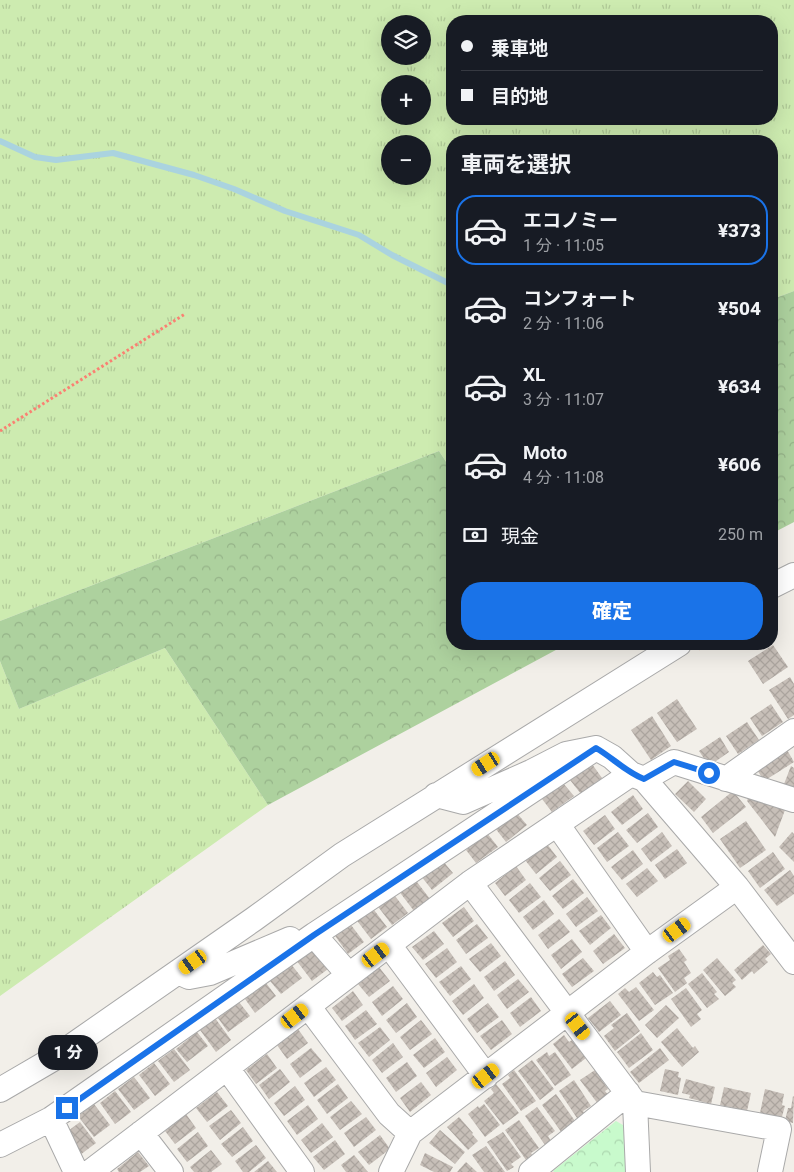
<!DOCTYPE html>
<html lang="ja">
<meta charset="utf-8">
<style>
:root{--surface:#171b24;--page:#20242c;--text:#f1f3f6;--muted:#9ea1a6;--line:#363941;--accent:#1a73e8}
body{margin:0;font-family:Roboto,"Noto Sans JP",sans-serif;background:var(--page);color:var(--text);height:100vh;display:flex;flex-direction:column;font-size:19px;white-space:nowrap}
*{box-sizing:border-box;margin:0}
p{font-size:16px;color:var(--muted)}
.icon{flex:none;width:28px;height:28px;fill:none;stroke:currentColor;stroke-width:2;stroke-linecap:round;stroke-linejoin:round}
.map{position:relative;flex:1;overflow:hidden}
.panel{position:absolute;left:446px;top:135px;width:332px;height:515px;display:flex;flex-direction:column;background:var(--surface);border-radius:20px;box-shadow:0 5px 20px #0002}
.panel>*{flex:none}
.hud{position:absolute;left:446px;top:15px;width:332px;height:110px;border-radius:20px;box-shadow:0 5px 20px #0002;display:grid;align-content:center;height:110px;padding:0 15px;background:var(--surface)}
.buttons{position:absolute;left:381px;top:15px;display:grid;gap:10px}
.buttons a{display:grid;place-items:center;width:50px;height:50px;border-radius:50%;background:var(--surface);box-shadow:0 5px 20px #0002;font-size:25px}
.end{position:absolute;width:22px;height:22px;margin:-11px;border:6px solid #1a73e8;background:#fff;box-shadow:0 0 0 2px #fff}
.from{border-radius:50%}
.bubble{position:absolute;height:35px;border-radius:18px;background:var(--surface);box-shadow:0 5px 20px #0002;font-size:16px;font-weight:800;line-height:35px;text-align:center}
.car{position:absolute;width:15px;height:30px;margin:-15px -8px;border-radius:6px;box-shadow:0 0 4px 1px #0007;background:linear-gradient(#f5c518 24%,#345 0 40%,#f5c518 0 76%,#345 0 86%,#f5c518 0)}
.hud b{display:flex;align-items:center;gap:18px;height:48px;font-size:19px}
.hud b+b{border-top:1px solid var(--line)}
.hud i{width:12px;height:12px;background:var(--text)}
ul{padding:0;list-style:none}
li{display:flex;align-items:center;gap:15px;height:70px;margin:0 10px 8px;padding:0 5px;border:2px solid transparent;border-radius:20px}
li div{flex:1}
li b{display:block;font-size:19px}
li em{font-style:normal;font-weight:800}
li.active{border-color:var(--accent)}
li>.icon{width:45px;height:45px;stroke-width:1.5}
h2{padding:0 15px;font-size:22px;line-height:60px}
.pay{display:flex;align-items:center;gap:12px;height:55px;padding:0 15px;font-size:19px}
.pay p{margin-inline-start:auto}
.cta{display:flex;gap:10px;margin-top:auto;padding:10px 15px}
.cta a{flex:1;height:58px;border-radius:20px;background:var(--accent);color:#fff;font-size:20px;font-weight:800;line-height:58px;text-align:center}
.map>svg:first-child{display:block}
.grass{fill:url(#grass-tufts);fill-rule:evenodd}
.forest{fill:url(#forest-crowns)}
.park{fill:url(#park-crowns)}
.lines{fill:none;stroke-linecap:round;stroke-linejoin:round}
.stream{stroke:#aad3df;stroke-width:6}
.building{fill:url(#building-cross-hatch)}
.minor-casing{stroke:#a9a9a9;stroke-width:26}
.path{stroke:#fa8072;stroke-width:3;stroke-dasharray:2.5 2.5;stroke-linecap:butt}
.minor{stroke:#fff;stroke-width:24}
.route{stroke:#1a73e8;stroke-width:6}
</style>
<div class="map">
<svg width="794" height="1172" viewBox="0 0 794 1172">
<defs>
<pattern id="grass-tufts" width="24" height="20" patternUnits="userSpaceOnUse" patternTransform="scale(1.25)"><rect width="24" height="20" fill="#cdebb0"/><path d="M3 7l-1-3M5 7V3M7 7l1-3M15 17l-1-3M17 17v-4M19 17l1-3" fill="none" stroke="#b0c997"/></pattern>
<pattern id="forest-crowns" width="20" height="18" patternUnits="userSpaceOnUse" patternTransform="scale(1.25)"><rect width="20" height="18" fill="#add19e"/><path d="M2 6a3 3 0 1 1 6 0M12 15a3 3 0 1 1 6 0" fill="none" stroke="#95b388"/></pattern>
<pattern id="park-crowns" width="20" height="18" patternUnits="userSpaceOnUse" patternTransform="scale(1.25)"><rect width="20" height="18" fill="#c8facc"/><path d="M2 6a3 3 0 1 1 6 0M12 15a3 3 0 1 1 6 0" fill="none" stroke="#acd6af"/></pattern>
<pattern id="building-cross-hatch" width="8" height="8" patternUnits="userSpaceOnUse" patternTransform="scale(1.25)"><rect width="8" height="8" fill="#c7bfb8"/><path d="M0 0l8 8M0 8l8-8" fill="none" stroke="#aba49e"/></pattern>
</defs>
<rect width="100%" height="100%" fill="#f2efe9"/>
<path class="grass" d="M0,0H794V291L773,299L772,141H452V471L439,451L0,621ZM452,21H772V119H452ZM390,24H422V56H390ZM390,84H422V116H390ZM390,144H422V176H390Z
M165,648L268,805L0,996V661L19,709Z"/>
<path class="forest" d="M794,291V522L773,533V299Z
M439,451L452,471V644H567L268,805L165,648L19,709L0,661V621Z"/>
<path class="park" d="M616,1121L628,1128L629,1172H554L553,1171Z"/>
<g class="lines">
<path class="stream" d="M0,141L35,157L56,160L113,153L194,175L234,189L285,211L359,235L392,255L452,285"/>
</g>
<path class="building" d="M773,645L788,667L763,684L748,661Z
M790,677L794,684V715L788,719L769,690Z
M677,699L697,729L677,742L657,713Z
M771,704L783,722L762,736L750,718Z
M652,716L671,746L651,760L631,730Z
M747,722L759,740L738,754L726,736Z
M720,737L729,752L709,766L699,751Z
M786,748L794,762L764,781L756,768Z
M592,764L602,778L581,794L570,780Z
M791,766L794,768V787L784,784Z
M688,781L706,799L694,812L675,794Z
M563,783L574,796L552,812L542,799Z
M733,791L746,807L713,833L701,817Z
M633,795L643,809L622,825L611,812Z
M749,795L785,810L775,837L747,801Z
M516,812L527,825L506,842L495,828Z
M648,813L658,827L637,843L626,830Z
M605,815L615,829L594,845L583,831Z
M746,821L766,850L740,868L720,839Z
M618,832L629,846L607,862L597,848Z
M662,832L672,846L651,862L641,849Z
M792,832L794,834V862L779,847Z
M487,833L498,847L476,863L466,850Z
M547,844L557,857L536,874L525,860Z
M677,849L687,863L665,879L655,865Z
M633,850L643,864L622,880L611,867Z
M773,852L785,869L760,888L748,871Z
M442,860L453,873L432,890L421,876Z
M560,861L571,875L550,891L539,878Z
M516,866L526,880L505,896L495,883Z
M647,868L658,881L637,897L626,884Z
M790,870L794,876V894L777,906L764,890Z
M414,878L430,899L414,911L398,890Z
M573,879L584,893L563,909L552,896Z
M530,883L541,897L519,913L509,900Z
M392,892L408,913L392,925L376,904Z
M587,897L598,911L576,927L566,914Z
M544,900L554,914L533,930L523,917Z
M371,906L387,927L371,939L355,918Z
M464,907L474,921L453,937L442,923Z
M601,915L611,928L590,945L579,931Z
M559,919L570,932L548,949L538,935Z
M348,921L364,942L348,954L333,933Z
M477,924L488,938L466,954L456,940Z
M434,931L444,944L423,960L412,947Z
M614,934L625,948L603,964L593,951Z
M572,939L582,952L561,969L551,955Z
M491,943L501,956L480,972L469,959Z
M763,945L771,954L765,959L768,962L754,974L752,971L742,980L734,970Z
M311,948L328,969L312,981L296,960Z
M447,948L457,962L436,978L425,964Z
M679,949L687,960L684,962L691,973L684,978L687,983L675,992L658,968L670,960L668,956Z
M583,958L594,971L572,987L562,974Z
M717,958L736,980L732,983L736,987L725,996L703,970Z
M505,961L515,975L494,991L484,977Z
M291,964L302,978L281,994L270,981Z
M461,966L471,979L450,996L439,982Z
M379,967L390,981L369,997L358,984Z
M653,972L657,977L660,975L673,993L655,1005L639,983Z
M702,973L717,992L714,994L719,999L707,1008L688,984Z
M518,979L529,992L507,1009L497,995Z
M266,983L276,996L255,1013L245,999Z
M474,984L484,998L463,1015L452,1001Z
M393,986L403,999L382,1016L372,1002Z
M636,987L654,1010L639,1021L618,994L625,988L629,992Z
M686,988L702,1010L697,1014L701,1019L691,1027L671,999Z
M353,991L363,1005L342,1021L332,1008Z
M531,997L541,1011L520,1027L510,1013Z
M610,1001L621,1015L599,1032L588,1018Z
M239,1002L250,1016L228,1032L218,1018Z
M407,1003L417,1017L396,1033L386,1020Z
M488,1003L499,1017L477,1033L467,1019Z
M666,1005L679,1018L657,1038L645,1025Z
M366,1010L377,1024L355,1040L345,1026Z
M627,1013L640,1031L615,1051L604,1036L614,1028L611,1025Z
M215,1018L231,1040L216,1052L200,1030Z
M421,1020L432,1034L410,1050L400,1037Z
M502,1020L512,1034L491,1050L480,1036Z
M380,1027L390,1040L369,1057L358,1043Z
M677,1028L693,1048L695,1046L699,1052L682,1067L661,1042Z
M298,1029L308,1043L287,1059L277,1045Z
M197,1032L208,1046L187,1062L176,1049Z
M641,1033L653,1050L629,1068L617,1052Z
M564,1035L569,1042L572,1040L586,1058L572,1069L553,1044Z
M435,1038L445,1052L424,1068L413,1055Z
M393,1043L403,1057L382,1073L372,1060Z
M311,1048L322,1061L300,1078L290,1064Z
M660,1048L669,1060L639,1083L630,1072Z
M174,1049L190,1070L174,1082L158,1061Z
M547,1052L549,1056L555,1052L571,1075L555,1086L536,1060Z
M267,1054L277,1068L256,1084L246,1070Z
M447,1057L457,1070L436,1087L426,1073Z
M532,1060L554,1089L540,1100L518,1071Z
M407,1062L417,1076L396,1092L386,1078Z
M154,1063L170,1084L155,1096L139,1075Z
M326,1067L336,1080L314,1097L304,1083Z
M280,1069L290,1082L269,1099L259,1085Z
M665,1069L679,1072L678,1077L681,1078L678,1095L660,1091Z
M514,1070L536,1101L521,1111L502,1084L510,1078L508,1075Z
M595,1070L608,1089L605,1091L609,1096L598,1104L580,1080Z
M134,1077L150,1098L134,1110L118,1089Z
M686,1079L715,1087L711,1104L689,1098L690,1095L682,1093Z
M574,1080L591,1106L583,1111L586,1116L579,1121L559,1091Z
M421,1082L431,1095L410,1112L400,1098Z
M338,1084L348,1098L327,1114L317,1100Z
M496,1084L519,1113L503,1125L484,1101L494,1093L491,1089Z
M295,1086L305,1100L284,1116L274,1103Z
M724,1087L751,1093L747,1111L720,1105Z
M765,1089L784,1094L782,1105L785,1106L781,1120L760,1113Z
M115,1091L131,1112L115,1124L100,1103Z
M217,1092L228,1106L207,1122L196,1108Z
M556,1094L575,1121L567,1127L568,1129L562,1133L542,1105Z
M793,1096L794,1097L793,1123L785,1121L788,1108H791Z
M351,1101L362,1114L340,1130L330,1117Z
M94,1104L110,1125L94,1137L78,1116Z
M484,1104L500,1125L485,1137L468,1114L478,1106L479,1108Z
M308,1105L318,1119L297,1135L287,1121Z
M537,1107L555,1131L548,1136L551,1141L545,1145L525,1116Z
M231,1110L241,1123L220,1140L209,1126Z
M186,1114L196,1128L175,1144L165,1131Z
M366,1117L376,1130L354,1147L344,1133Z
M459,1117L473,1133L472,1134L478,1141L468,1150L447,1127Z
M519,1120L539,1148L531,1153L533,1156L526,1160L505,1130Z
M80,1122L96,1143L80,1155L64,1134Z
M322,1123L333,1137L311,1153L301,1140Z
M243,1127L253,1141L232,1157L221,1144Z
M440,1130L465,1152L455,1164L429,1143Z
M198,1132L208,1146L187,1162L177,1149Z
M503,1132L521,1157L511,1164L514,1167L507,1171L487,1142Z
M380,1135L390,1149L369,1165L358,1152Z
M335,1140L345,1154L324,1170L313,1157Z
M256,1145L266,1158L249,1172H243L235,1161Z
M486,1146L505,1172H484L472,1155Z
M211,1150L222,1164L211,1172H194L190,1167Z
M138,1152L149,1166L140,1172H119L117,1169Z
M425,1153L453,1167L450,1172H434L420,1165Z
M354,1155L368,1172H346L341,1165Z
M268,1161L277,1172H254Z
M466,1162L477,1172H457Z"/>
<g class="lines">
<defs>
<path id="minor" d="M772,586L794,575
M644,779L674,762L794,800
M726,779L794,731
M436,795L463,802L531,772L566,754L596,748L612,757L631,774L644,779L737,887L794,962
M557,824L647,952
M470,883L635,1103L779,1129L770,1172
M314,935L349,975
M389,945L486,1076
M178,972L189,977L210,973L290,939
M308,1006L389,1114L410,1133
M227,1068L302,1172
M0,1090L53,1059L254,919L342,855L679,644
M635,1103L638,1172
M51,1119L76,1172
M141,1133L171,1172
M0,1145L51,1119L314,935L596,748
M90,1172L470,883L631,774
M391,1172L410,1133L647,952L737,887
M531,1172L628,1093"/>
</defs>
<use href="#minor" class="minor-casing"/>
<path class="path" d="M0,431L185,314
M699,649L709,644"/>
<use href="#minor" class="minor"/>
</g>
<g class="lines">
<path class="route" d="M67,1108L314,935L596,748C613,758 626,772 644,779L674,762L709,773"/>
</g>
</svg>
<div class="buttons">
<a><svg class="icon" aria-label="layers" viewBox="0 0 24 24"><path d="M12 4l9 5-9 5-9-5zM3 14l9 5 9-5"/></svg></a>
<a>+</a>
<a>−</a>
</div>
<i class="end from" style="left:709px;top:773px"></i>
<i class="end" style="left:67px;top:1108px"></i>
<div class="bubble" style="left:38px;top:1035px;width:60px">1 分</div>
<i class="car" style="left:486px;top:764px;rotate:237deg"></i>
<i class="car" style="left:677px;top:930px;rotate:54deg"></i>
<i class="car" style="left:376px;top:955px;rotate:53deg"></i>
<i class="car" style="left:193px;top:962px;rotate:235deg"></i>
<i class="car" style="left:295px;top:1016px;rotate:53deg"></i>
<i class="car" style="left:578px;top:1026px;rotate:143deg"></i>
<i class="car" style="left:486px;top:1076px;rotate:52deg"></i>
<div class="hud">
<b><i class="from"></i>乗車地</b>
<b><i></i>目的地</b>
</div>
<section class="panel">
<h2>車両を選択</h2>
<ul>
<li class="active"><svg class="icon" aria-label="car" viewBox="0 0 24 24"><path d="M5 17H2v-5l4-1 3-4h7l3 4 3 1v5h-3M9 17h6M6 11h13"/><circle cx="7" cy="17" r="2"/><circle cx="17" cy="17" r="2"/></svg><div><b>エコノミー</b><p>1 分 · 11:05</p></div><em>¥373</em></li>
<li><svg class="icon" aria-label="car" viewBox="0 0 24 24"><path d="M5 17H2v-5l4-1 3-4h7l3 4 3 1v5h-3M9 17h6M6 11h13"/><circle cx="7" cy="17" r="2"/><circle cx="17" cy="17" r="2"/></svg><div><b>コンフォート</b><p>2 分 · 11:06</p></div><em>¥504</em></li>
<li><svg class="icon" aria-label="car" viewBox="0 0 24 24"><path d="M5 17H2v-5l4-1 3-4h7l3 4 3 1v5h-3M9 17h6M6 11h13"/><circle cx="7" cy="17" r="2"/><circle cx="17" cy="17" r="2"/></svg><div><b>XL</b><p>3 分 · 11:07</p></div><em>¥634</em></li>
<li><svg class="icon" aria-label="car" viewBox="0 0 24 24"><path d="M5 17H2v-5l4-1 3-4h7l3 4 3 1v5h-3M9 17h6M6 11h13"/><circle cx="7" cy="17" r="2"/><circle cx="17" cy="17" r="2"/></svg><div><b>Moto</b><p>4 分 · 11:08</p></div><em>¥606</em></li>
</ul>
<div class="pay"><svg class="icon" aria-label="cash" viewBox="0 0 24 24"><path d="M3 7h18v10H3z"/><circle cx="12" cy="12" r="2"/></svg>現金<p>250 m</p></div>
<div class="cta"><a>確定</a></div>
</section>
</div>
